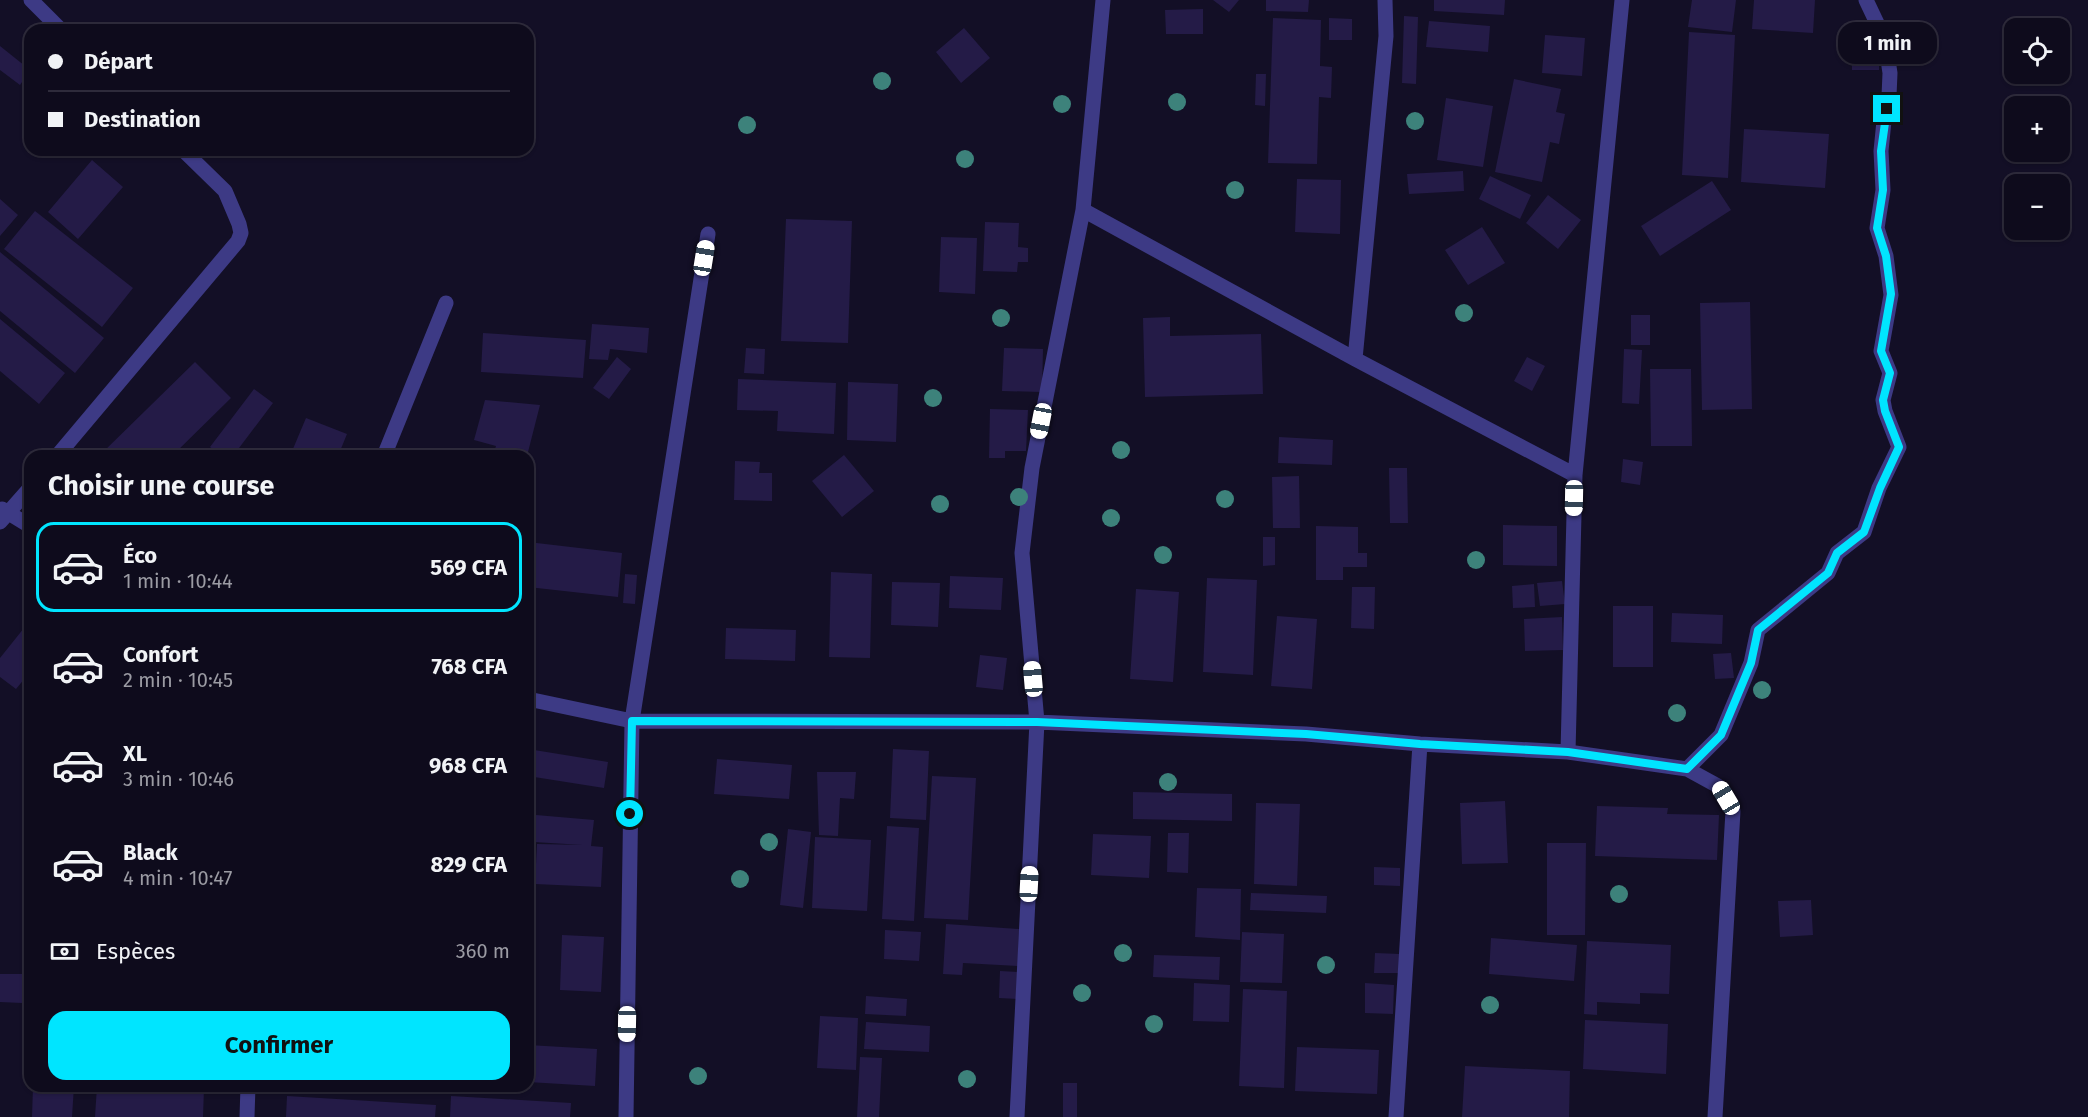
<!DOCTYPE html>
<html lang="fr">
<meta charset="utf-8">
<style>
:root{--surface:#0e0b1c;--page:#171425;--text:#f1f3f6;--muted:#9b9ba3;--line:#2e2b3b;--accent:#00e5ff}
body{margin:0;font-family:"Fira Sans",sans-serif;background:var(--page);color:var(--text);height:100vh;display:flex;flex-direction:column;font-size:22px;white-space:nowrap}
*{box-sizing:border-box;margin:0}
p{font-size:20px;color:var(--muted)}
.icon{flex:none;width:33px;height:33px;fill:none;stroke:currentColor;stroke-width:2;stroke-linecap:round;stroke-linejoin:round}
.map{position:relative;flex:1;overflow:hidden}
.side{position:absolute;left:24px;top:450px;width:510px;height:642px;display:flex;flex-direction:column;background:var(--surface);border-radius:18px;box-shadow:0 2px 4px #0004,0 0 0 2px var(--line)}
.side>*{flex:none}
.banner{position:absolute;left:24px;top:24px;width:510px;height:132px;border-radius:18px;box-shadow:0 2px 4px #0004,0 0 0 2px var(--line);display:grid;align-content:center;height:132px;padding:0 24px;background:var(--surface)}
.tools{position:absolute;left:2004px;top:18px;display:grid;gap:12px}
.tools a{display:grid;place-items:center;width:66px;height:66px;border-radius:12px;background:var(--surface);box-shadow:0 2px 4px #0004,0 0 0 2px var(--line);font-size:30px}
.end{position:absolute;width:27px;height:27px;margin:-14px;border:8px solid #00e5ff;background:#111;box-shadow:0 0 0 3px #111}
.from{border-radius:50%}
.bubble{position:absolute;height:42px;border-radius:18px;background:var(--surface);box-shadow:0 2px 4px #0004,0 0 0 2px var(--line);font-size:20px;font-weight:700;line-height:42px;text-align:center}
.car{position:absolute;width:18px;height:36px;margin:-18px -9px;border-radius:8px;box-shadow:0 0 4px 2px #0007;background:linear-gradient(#fff 24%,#345 0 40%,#fff 0 76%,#345 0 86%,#fff 0)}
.banner b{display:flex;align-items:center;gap:21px;height:57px;font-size:22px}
.banner b+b{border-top:2px solid var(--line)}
.banner i{width:15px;height:15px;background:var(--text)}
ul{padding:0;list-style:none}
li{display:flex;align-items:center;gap:18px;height:90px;margin:0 12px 9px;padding:0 12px;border:3px solid transparent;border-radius:18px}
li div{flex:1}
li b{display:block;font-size:22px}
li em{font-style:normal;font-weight:700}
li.on{border-color:var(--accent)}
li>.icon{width:54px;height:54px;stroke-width:1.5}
h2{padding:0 24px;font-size:27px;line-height:72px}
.pay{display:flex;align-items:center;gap:15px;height:66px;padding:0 24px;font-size:22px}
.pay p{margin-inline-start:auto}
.cta{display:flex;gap:12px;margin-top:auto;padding:12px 24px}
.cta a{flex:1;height:69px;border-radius:18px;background:var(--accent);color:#111;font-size:24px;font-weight:700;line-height:69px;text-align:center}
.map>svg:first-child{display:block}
.building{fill:#241b47}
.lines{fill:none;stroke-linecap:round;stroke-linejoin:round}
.minor{stroke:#3d3a85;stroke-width:15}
.tree{fill:#3d827b}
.route{stroke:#00e5ff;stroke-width:8}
</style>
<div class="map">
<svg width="2088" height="1117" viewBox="0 0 2088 1117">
<rect width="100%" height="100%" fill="#130f26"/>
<path class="building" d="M1213,0H1239L1229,12Z
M1266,0H1309L1308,12L1266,11Z
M1434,0H1505L1504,15L1434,11Z
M1692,0H1736L1732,32L1688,27Z
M1754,0H1815L1813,33L1752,29Z
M1203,9V34H1166L1165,10Z
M1404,16L1418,17L1416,84L1402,83Z
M1273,18L1321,20L1320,66L1332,67L1331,98L1319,97L1317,164L1268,163Z
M1329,18L1352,19V40H1329Z
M1429,21L1490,26L1488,52L1426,47Z
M964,28L990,58L961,83L936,52Z
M1689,32L1735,35L1728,178L1682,175Z
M1545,35L1585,38L1582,76L1542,73Z
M0,46L30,70L20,85L0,70Z
M1879,51V70H1852V52Z
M1256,74H1266L1265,106L1255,105Z
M1514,79L1561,89L1556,112L1565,114L1559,144L1550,142L1542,182L1495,172Z
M1446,98L1493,106L1483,167L1437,160Z
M1744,129L1829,134L1825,188L1741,182Z
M92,160L123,187L78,239L48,212Z
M1463,171L1464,191L1409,194L1407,174Z
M1490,176L1531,195L1520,219L1479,199Z
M1297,179L1341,180L1340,234L1295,232Z
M1712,181L1731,210L1660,256L1641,226Z
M1548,195L1581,220L1558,249L1526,223Z
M0,199L18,215L0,236Z
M35,211L133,288L102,327L4,249Z
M786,219L852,221L848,343L781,341Z
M985,222L1019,223L1018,247L1028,248V262H1018L1017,272L983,271Z
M1482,227L1505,263L1468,285L1445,250Z
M941,237L977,238L975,294L939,292Z
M0,252L104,338L75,373L0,311Z
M1750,302L1752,409L1702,410L1700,303Z
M1631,315H1650V345H1631Z
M1170,317V336L1261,334L1263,394L1145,397L1143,318Z
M0,319L65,373L39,404L0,371Z
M592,324L649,328L647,353L610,349L608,360L589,359Z
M483,333L586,340L583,378L481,372Z
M746,348L765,349L764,374L744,373Z
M1004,348L1043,349L1042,392L1002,391Z
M1624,349L1642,350L1639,404L1622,403Z
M617,357L631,369L609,399L593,388Z
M1527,357L1545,366L1532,391L1514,381Z
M195,362L231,398L172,456H99Z
M1650,369H1691L1692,446H1651Z
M738,379L836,383L834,434L777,431L778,411L737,410Z
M848,382L898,384L896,442L847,440Z
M254,389L273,403L233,456H221L210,447Z
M485,400L540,405L527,456H493L496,446L474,440Z
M990,409L1028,410L1026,451H1005V458H989Z
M306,418L347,434L338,456H290Z
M1279,437L1333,440L1332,465L1278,463Z
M844,455L874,491L842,517L812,481Z
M1623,459L1643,462L1640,485L1621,482Z
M735,461L760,462L759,473H772V501L734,500Z
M1389,468H1407L1408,523H1390Z
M1299,476L1300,528H1273L1272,477Z
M1503,525L1557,526V566L1503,565Z
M1316,526L1358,527V553H1367V567H1343V580H1316Z
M1263,537H1275V565L1263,566Z
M528,542L622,553L618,597L528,587Z
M831,572L872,574L870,658L829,657Z
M625,574L637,575L635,604L623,603Z
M950,576L1003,578L1001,610L949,608Z
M1207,578L1257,580L1253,675L1203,672Z
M1562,581L1565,604L1540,606L1537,583Z
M892,582L940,583L938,627L891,625Z
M1534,584L1535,607L1513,608L1512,586Z
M1352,587H1375L1374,629L1351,628Z
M1136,589L1179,592L1173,682L1130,679Z
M1613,606H1653V667H1613Z
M1672,613L1723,615L1722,644L1671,642Z
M1277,616L1317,619L1312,689L1271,686Z
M1562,617L1563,650L1525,651L1524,619Z
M24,628L30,633V672L16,689L0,677V658Z
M726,628L796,630L795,661L725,659Z
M1731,653L1734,678L1715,679L1713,654Z
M980,655L1007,658L1003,690L976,687Z
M528,749L608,762L604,788L528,776Z
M893,749L929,751L926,820L890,818Z
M717,759L792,765L789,799L714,794Z
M817,772H856L854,799L840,798L838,836L819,835Z
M932,776L976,778L968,920L924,918Z
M1133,792L1232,794V821L1133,819Z
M1505,801L1508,863L1462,864L1460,803Z
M1256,803L1300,804L1297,886L1254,884Z
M1597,806L1668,808L1667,814L1719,815L1717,860L1595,856Z
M536,815L594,820L591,846L603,847L601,887L535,884L537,844L583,845L534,842Z
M887,826L919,828L914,921L882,919Z
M788,829L811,832L803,908L780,905Z
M1168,833H1189L1188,873L1167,872Z
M1093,834L1151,836L1149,878L1091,875Z
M815,837L871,840L867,911L812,908Z
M1547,843H1586L1585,935H1547Z
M1374,867L1400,868V886L1374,885Z
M1197,888L1241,889L1240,940L1195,937Z
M1251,893L1327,896L1326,913L1250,910Z
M1811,900L1813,935L1780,937L1778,901Z
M946,924L1019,929L1018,966L963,963L962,975L943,974Z
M885,930L921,932L919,961L884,959Z
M1242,932L1284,934L1282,983L1240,982Z
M562,935L604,937L601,992L560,990Z
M1491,938L1577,945L1574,981L1489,974Z
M1587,941L1671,945L1669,994L1640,993V1004L1597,1002V1015L1584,1014Z
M1375,953L1400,954L1399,973H1374Z
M1154,955L1220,957L1219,980L1153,977Z
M1000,971L1019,972L1018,999L999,998Z
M0,974H22V1003L0,1002Z
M528,980L535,981L532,1039L528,1038Z
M1194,983L1230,985L1229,1022L1193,1021Z
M1365,983L1394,985L1393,1014L1365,1013Z
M1243,989L1287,991L1284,1088L1239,1086Z
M866,996L907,999L906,1016L865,1014Z
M820,1016L858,1018L856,1070L817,1068Z
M1585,1020L1668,1024L1666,1074L1583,1069Z
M866,1022L930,1026L929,1052L864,1049Z
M528,1045L597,1049L595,1086L528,1082Z
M1297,1047L1379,1050L1377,1094L1295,1091Z
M860,1057L882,1058L879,1117H857Z
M1465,1066L1570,1071L1569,1117H1462Z
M1063,1083H1077V1117H1063Z
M33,1086H74L72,1117H32Z
M97,1086L204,1088L203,1117H95Z
M341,1086H427V1093L341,1088Z
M287,1096L436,1105L435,1117H286Z
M451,1096L571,1103L570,1117H450Z"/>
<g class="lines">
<path class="minor" d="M31,0L61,30
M1083,210L1355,359L1575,475
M1355,359L1386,36L1385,0
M57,456L238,241L241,233L239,224L225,191L183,150
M384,456L446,303
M2,509L30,526
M0,522L30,488
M528,699L632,721L1037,722L1306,734L1420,744L1568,752L1687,769L1718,786L1733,811L1715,1117
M1568,752L1575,475L1622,0
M1687,769L1721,735L1751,663L1758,630L1828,573L1837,553L1864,532L1879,488L1899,447L1885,411L1883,400L1890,373L1881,351L1891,295L1886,256L1877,228L1883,190L1881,151L1884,121L1889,96L1890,73L1885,40L1866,0
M247,1117L248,1086
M626,1117L632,721L708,234
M1017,1117L1037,722L1022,553L1032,468L1083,210L1103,0
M1396,1117L1420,744"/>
</g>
<g class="tree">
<circle cx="882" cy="81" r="9"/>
<circle cx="1177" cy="102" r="9"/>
<circle cx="1062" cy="104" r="9"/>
<circle cx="1415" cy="121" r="9"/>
<circle cx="747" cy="125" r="9"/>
<circle cx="965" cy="159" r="9"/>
<circle cx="1235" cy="190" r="9"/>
<circle cx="1464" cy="313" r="9"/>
<circle cx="1001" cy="318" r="9"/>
<circle cx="933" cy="398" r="9"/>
<circle cx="1121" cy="450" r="9"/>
<circle cx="1019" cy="497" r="9"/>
<circle cx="1225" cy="499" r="9"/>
<circle cx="940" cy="504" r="9"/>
<circle cx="1111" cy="518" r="9"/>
<circle cx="1163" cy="555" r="9"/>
<circle cx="1476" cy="560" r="9"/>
<circle cx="1762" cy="690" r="9"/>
<circle cx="1677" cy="713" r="9"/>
<circle cx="1168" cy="782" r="9"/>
<circle cx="769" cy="842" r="9"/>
<circle cx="740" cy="879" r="9"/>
<circle cx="1619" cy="894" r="9"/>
<circle cx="1123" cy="953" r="9"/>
<circle cx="1326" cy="965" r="9"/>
<circle cx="1082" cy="993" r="9"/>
<circle cx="1490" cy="1005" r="9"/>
<circle cx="1154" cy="1024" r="9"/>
<circle cx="698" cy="1076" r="9"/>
<circle cx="967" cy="1079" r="9"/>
</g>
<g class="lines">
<path class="route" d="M630,814L632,721L1037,722L1306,734L1420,744L1568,752L1687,769L1721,735L1751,663L1758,630L1828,573L1837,553L1864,532L1880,488L1899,447L1885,411L1883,400L1890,373L1881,351L1891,294L1886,256L1877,228L1883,190L1881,151L1887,109"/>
</g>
</svg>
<div class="tools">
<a><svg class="icon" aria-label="locate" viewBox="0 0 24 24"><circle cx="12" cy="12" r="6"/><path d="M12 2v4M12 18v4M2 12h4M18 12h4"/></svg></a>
<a>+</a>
<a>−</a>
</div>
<i class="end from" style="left:630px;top:814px"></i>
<i class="end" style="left:1887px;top:109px"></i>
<div class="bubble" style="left:1838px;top:22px;width:99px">1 min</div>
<i class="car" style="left:704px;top:258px;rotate:9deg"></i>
<i class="car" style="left:1041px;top:421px;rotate:191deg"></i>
<i class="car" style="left:1574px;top:498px;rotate:181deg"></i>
<i class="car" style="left:1033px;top:679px;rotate:355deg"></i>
<i class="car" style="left:1726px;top:798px;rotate:329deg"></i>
<i class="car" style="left:1029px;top:884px;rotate:3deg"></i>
<i class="car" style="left:627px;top:1024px;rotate:181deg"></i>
<div class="banner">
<b><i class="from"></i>Départ</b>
<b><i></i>Destination</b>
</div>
<section class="side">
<h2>Choisir une course</h2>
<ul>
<li class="on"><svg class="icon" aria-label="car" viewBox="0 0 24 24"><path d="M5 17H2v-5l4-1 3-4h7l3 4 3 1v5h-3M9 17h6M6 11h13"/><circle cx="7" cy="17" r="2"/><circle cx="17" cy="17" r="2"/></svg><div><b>Éco</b><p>1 min · 10:44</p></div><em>569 CFA</em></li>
<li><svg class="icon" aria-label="car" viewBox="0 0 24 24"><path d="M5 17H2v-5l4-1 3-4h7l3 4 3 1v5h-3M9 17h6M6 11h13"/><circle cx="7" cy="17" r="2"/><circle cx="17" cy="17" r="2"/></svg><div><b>Confort</b><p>2 min · 10:45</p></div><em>768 CFA</em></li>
<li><svg class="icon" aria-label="car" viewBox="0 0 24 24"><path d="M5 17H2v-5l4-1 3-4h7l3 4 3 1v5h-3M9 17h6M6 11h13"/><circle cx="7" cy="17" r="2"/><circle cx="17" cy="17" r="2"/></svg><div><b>XL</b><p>3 min · 10:46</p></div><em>968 CFA</em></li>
<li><svg class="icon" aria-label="car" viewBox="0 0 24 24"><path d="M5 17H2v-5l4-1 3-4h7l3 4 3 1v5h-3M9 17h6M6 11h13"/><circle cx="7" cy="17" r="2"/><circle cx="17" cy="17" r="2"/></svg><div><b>Black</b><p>4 min · 10:47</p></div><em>829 CFA</em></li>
</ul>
<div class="pay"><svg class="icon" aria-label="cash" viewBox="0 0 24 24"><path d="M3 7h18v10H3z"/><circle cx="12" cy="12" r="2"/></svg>Espèces<p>360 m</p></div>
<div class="cta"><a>Confirmer</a></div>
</section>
</div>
